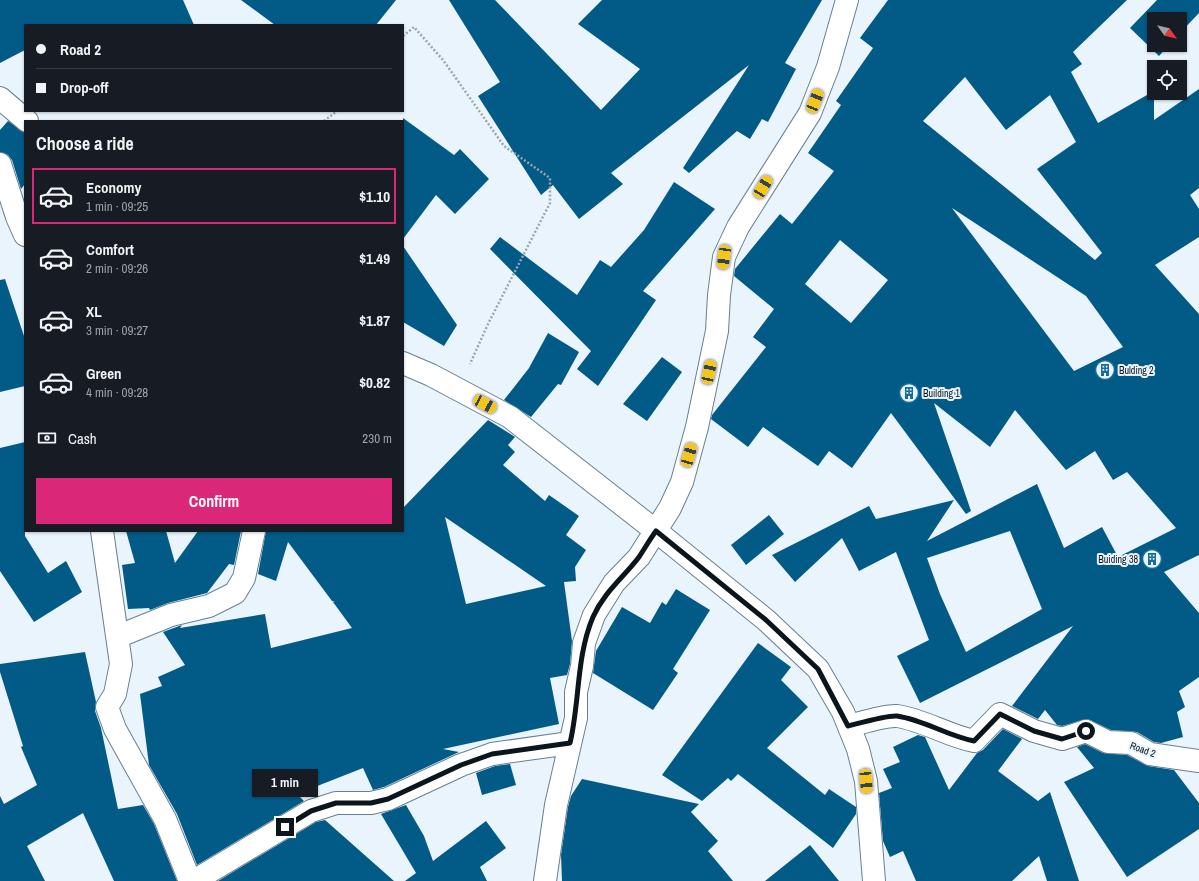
<!DOCTYPE html>
<meta charset="utf-8">
<style>
:root{--surface:#171b24;--page:#242831;--text:#f1f3f6;--muted:#9ea1a6;--line:#363941;--accent:#db2777}
body{margin:0;font-family:"Archivo Narrow",sans-serif;background:var(--page);color:var(--text);height:100vh;display:flex;flex-direction:column;font-size:15px;white-space:nowrap}
*{box-sizing:border-box;margin:0}
p{font-size:13px;color:var(--muted)}
.icon{flex:none;width:22px;height:22px;fill:none;stroke:currentColor;stroke-width:2;stroke-linecap:round;stroke-linejoin:round}
.map{position:relative;flex:1;overflow:hidden}
.drawer{position:absolute;left:24px;top:120px;width:380px;height:412px;display:flex;flex-direction:column;background:var(--surface);border-radius:0px;box-shadow:0 1px 3px #0004}
.drawer>*{flex:none}
.banner{position:absolute;left:24px;top:24px;width:380px;height:88px;border-radius:0px;box-shadow:0 1px 3px #0004;display:grid;align-content:center;height:88px;padding:0 12px;background:var(--surface)}
.needle{width:26px;rotate:124deg}
.controls{position:absolute;left:1147px;top:12px;display:grid;gap:8px}
.controls a{display:grid;place-items:center;width:40px;height:40px;border-radius:0px;background:var(--surface);box-shadow:0 1px 3px #0004;font-size:20px}
.end{position:absolute;width:18px;height:18px;margin:-9px;border:5px solid #0b151c;background:#fff;box-shadow:0 0 0 2px #fff}
.from{border-radius:50%}
.bubble{position:absolute;height:28px;border-radius:0px;background:var(--surface);box-shadow:0 1px 3px #0004;font-size:13px;font-weight:700;line-height:28px;text-align:center}
.car{position:absolute;width:12px;height:24px;margin:-12px -6px;border-radius:5px;box-shadow:0 0 3px 1px #0007;background:linear-gradient(#f5c518 24%,#345 0 40%,#f5c518 0 76%,#345 0 86%,#f5c518 0)}
.banner b{display:flex;align-items:center;gap:14px;height:38px;font-size:15px}
.banner b+b{border-top:1px solid var(--line)}
.banner i{width:10px;height:10px;background:var(--text)}
ul{padding:0;list-style:none}
li{display:flex;align-items:center;gap:12px;height:56px;margin:0 8px 6px;padding:0 4px;border:2px solid transparent;border-radius:0px}
li div{flex:1}
li b{display:block;font-size:15px}
li em{font-style:normal;font-weight:700}
li.on{border-color:var(--accent)}
li>.icon{width:36px;height:36px;stroke-width:1.5}
h2{padding:0 12px;font-size:18px;line-height:48px}
.pay{display:flex;align-items:center;gap:10px;height:44px;padding:0 12px;font-size:15px}
.pay p{margin-inline-start:auto}
.primary-button{display:flex;gap:8px;margin-top:auto;padding:8px 12px}
.primary-button a{flex:1;height:46px;border-radius:0px;background:var(--accent);color:#fff;font-size:16px;font-weight:700;line-height:46px;text-align:center}
.map>svg:first-child{display:block}
.building{fill:#025a87;fill-rule:evenodd}
.lines{fill:none;stroke-linecap:round;stroke-linejoin:round}
.street-casing{stroke:#678193;stroke-width:24}
.path{stroke:#9ba6ae;stroke-width:2.5;stroke-dasharray:2 2;stroke-linecap:butt}
.street{stroke:#fff;stroke-width:22}
.route{stroke:#0b151c;stroke-width:5}
.labels{text-anchor:middle;stroke-width:4;stroke-linejoin:round;paint-order:stroke}
.poi-label{font-size:10px;fill:#0b151c;stroke:#e9f4fc;text-anchor:start}
.street-label{font-size:10px;fill:#0b151c;stroke:#e9f4fc}
</style>
<div class="map">
<svg width="1199" height="881" viewBox="0 0 1199 881">
<rect width="100%" height="100%" fill="#e9f4fc"/>
<path class="building" d="M0,0H183L194,25H25V50L0,63Z
M241,0H396L376,25H275Z
M449,0H495L601,110L640,69L578,24L602,0H822L785,63L796,69L768,122L762,119L750,139L737,131L689,173L683,168L749,65L611,173L623,184L579,219L553,185L541,195L478,96L500,82Z
M888,0H1127L1073,52L1082,64L1071,72L1098,123L1154,91V120L1199,89V188L1190,195L1199,209V237L1155,265L1199,314V555L1164,572L1199,613V677L1179,691L1185,707L1177,712L1183,737L1161,743L1154,742L1137,732L1111,730L1087,719L1062,726L1057,725L1045,710L1038,719L1012,706L1073,626L920,703L897,656L929,640L896,552L859,571L842,538L795,582L772,555L869,506L876,519L954,500L927,541L1037,484L1064,548L1102,527L1118,557L1176,528L1127,472L1113,480L1095,451L1066,470L1015,410L990,447L934,403L971,511L966,514L891,413L852,468L829,451L818,466L763,427L748,447L711,419L712,415L766,347L753,337L774,309L734,276L735,269L780,214L792,224L834,171L808,153L841,105L836,101L873,48L860,38ZM965,77L1006,130L1050,95L1076,142L1037,169L1102,253L1095,260L923,121ZM952,208L1086,296L1123,347L1074,371ZM840,240L888,280L851,323L805,284ZM1010,531L1042,609L966,652L940,594L923,547L927,558Z
M1157,0H1199V13L1180,33V19H1154V45H1169L1159,56L1130,28Z
M403,118L454,155L460,149L489,179L455,214L436,195L403,239Z
M8,121L25,133V184L21,189L12,160L8,155L0,152V130Z
M674,182L715,209L643,291L656,300L598,386L577,369L591,351L490,249L500,237L577,295L600,260L611,267L644,230Z
M403,246L457,325L444,346L403,322Z
M5,279L25,339V386L0,392V280Z
M548,333L579,352L561,385L558,384L531,417L504,400L529,368Z
M662,357L682,372L647,421L623,404Z
M488,420L515,437L508,445L515,452L503,465L545,501L549,495L579,516L566,535L586,550L575,567L576,581L564,582L572,641L570,664L567,675L550,678L559,724L443,749L459,752L384,787L373,790L363,768L297,794L304,801L197,865L177,814L149,765L140,694L162,686L158,677L185,665L163,632L182,625L180,628L265,614L271,648L352,628L333,602H335L332,601L288,542L276,581L258,574L266,531H403V508ZM445,517L546,586L466,604Z
M25,442V536L48,573L66,561L82,592L34,622L0,571V448Z
M769,515L784,534L746,565L731,545Z
M126,531H166L175,563L198,531H241L234,565L229,564L207,593L168,603L150,610L149,608L128,609L122,565L135,563Z
M676,589L710,610L673,669L678,673L653,710L593,673L596,651L622,607L650,623L662,602L666,605Z
M758,643L791,667L781,680L808,707L767,748L825,795L829,789L856,807V814L833,848L738,774L731,781L728,778L702,801L662,775Z
M85,652L96,702L95,711L101,728L118,809L143,805L154,824L177,881H114L83,813L27,846L45,881H0V796L4,804L37,785L21,747L23,746L0,672V664Z
M1003,729L1022,739L998,771L1038,801L1050,792L1079,881H1047L1039,856L1012,881H916L903,851L890,857L883,841L879,793L892,788L883,769L900,762L893,747L918,735L925,737L949,790L977,753L983,750Z
M1085,744L1103,753L1127,755L1148,766L1174,770L1199,803V829L1127,877L1064,782L1094,768L1077,747Z
M510,764L516,785L482,795L476,773L495,766Z
M582,779L699,804L691,812L718,841L708,851L733,881H562L561,855L568,807L571,796Z
M406,805L424,836L433,861L486,821L506,848L480,867L487,881H405L416,873L381,814Z
M325,820L394,881H218L316,822Z
M810,845L839,881H765Z"/>
<g class="lines">
<defs>
<path id="street" d="M0,98L27,121
M0,164L17,217L25,235
M403,363L431,375L510,417L656,531L766,620L818,669L843,712L858,749L866,781L874,881
M102,531L121,664L115,694L107,707L115,729L165,819L190,881
M119,636L171,615L209,606L235,593L244,578L254,531
M849,726C861,723 885,715 897,716C924,720 948,736 974,741L1000,714L1034,731L1062,739L1086,731L1108,742L1131,743L1150,754L1199,761
M194,881L311,811L336,803H371L388,799L461,765L492,754L570,743
M545,881L556,805L576,718V692L582,666L584,643L594,615L614,583L639,557L670,508L682,482L697,427L717,331L719,295L724,257L738,227L810,113L828,67L847,0"/>
</defs>
<use href="#street" class="street-casing"/>
<path class="path" d="M403,36L414,27L443,60L504,146L550,178V203L488,324L470,364
M324,121L337,111"/>
<use href="#street" class="street"/>
</g>
<g class="lines">
<path class="route" d="M285,827L311,811L336,803H371L388,799L461,765L492,754L570,743C580,701 576,657 593,617C604,592 624,577 639,557C645,548 650,539 656,531L766,620L818,669L848,726C860,723 887,715 897,716C924,720 948,736 974,741L1000,714L1034,731L1062,739L1086,731"/>
</g>
<defs>
<symbol id="building-ring" viewBox="-11 -11 22 22"><circle r="9.5" fill="#e9f4fc" stroke="#186d9d" stroke-width="1.5"/><path d="M-4-6H4V6H1V3H-1V6H-4ZM-2.5-4.3h1.7v1.8h-1.7ZM.8-4.3h1.7v1.8H.8ZM-2.5-1h1.7V.8h-1.7ZM.8-1h1.7V.8H.8Z" fill="#186d9d"/></symbol>
</defs>
<g fill-rule="evenodd">
<use href="#building-ring" x="1094" y="359" width="22" height="22"/>
<use href="#building-ring" x="898" y="382" width="22" height="22"/>
<use href="#building-ring" x="1141" y="548" width="22" height="22"/>
</g>
<g class="labels">
<g class="poi-label">
<text x="1119" y="374">Bulding 2</text>
<text x="923" y="397">Building 1</text>
<text x="1138" y="563" text-anchor="end">Buiding 38</text>
</g>
<g class="street-label">
<text transform="translate(1143 749) rotate(20)" y="4">Road 2</text>
</g>
</g>
</svg>
<div class="controls">
<a><svg class="needle" viewBox="-14 -14 28 28"><path d="M0-13l5 13h-10z" fill="#e53935"/><path d="M0 13l5-13h-10z" fill="#9ea1a6"/></svg></a>
<a><svg class="icon" aria-label="locate" viewBox="0 0 24 24"><circle cx="12" cy="12" r="6"/><path d="M12 2v4M12 18v4M2 12h4M18 12h4"/></svg></a>
</div>
<i class="end from" style="left:1086px;top:731px"></i>
<i class="end" style="left:285px;top:827px"></i>
<div class="bubble" style="left:252px;top:769px;width:66px">1 min</div>
<i class="car" style="left:815px;top:101px;rotate:22deg"></i>
<i class="car" style="left:763px;top:187px;rotate:31deg"></i>
<i class="car" style="left:724px;top:257px;rotate:188deg"></i>
<i class="car" style="left:709px;top:372px;rotate:12deg"></i>
<i class="car" style="left:485px;top:404px;rotate:118deg"></i>
<i class="car" style="left:689px;top:455px;rotate:16deg"></i>
<i class="car" style="left:866px;top:781px;rotate:175deg"></i>
<div class="banner">
<b><i class="from"></i>Road 2</b>
<b><i></i>Drop-off</b>
</div>
<section class="drawer">
<h2>Choose a ride</h2>
<ul>
<li class="on"><svg class="icon" aria-label="car" viewBox="0 0 24 24"><path d="M5 17H2v-5l4-1 3-4h7l3 4 3 1v5h-3M9 17h6M6 11h13"/><circle cx="7" cy="17" r="2"/><circle cx="17" cy="17" r="2"/></svg><div><b>Economy</b><p>1 min · 09:25</p></div><em>$1.10</em></li>
<li><svg class="icon" aria-label="car" viewBox="0 0 24 24"><path d="M5 17H2v-5l4-1 3-4h7l3 4 3 1v5h-3M9 17h6M6 11h13"/><circle cx="7" cy="17" r="2"/><circle cx="17" cy="17" r="2"/></svg><div><b>Comfort</b><p>2 min · 09:26</p></div><em>$1.49</em></li>
<li><svg class="icon" aria-label="car" viewBox="0 0 24 24"><path d="M5 17H2v-5l4-1 3-4h7l3 4 3 1v5h-3M9 17h6M6 11h13"/><circle cx="7" cy="17" r="2"/><circle cx="17" cy="17" r="2"/></svg><div><b>XL</b><p>3 min · 09:27</p></div><em>$1.87</em></li>
<li><svg class="icon" aria-label="car" viewBox="0 0 24 24"><path d="M5 17H2v-5l4-1 3-4h7l3 4 3 1v5h-3M9 17h6M6 11h13"/><circle cx="7" cy="17" r="2"/><circle cx="17" cy="17" r="2"/></svg><div><b>Green</b><p>4 min · 09:28</p></div><em>$0.82</em></li>
</ul>
<div class="pay"><svg class="icon" aria-label="cash" viewBox="0 0 24 24"><path d="M3 7h18v10H3z"/><circle cx="12" cy="12" r="2"/></svg>Cash<p>230 m</p></div>
<div class="primary-button"><a>Confirm</a></div>
</section>
</div>
